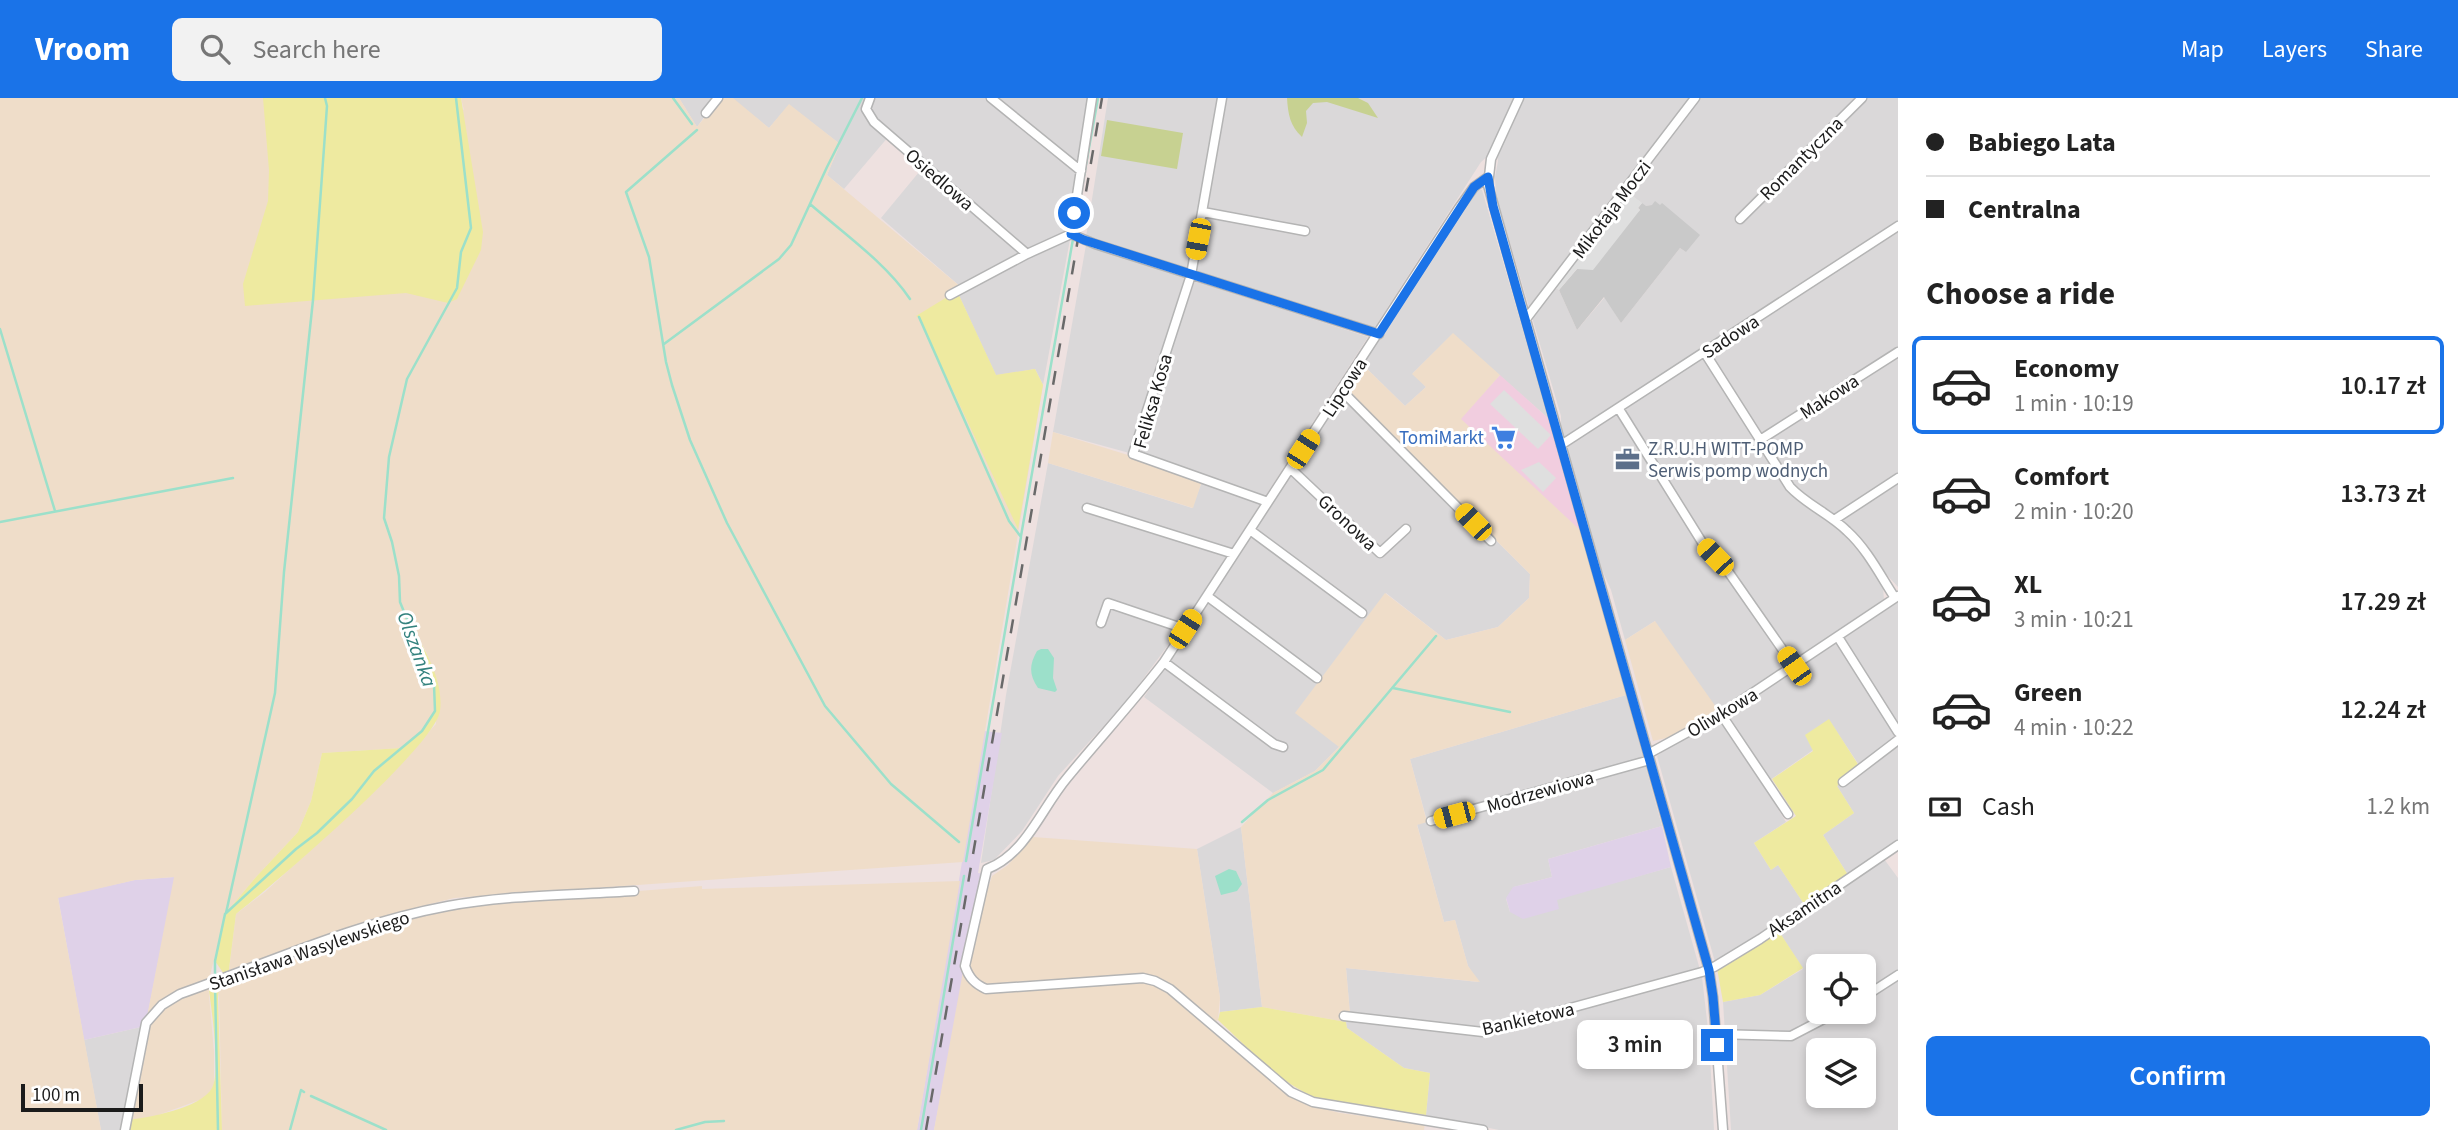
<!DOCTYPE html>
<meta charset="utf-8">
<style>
:root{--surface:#fff;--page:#f2f2f2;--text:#222;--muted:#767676;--line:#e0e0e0;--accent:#1a73e8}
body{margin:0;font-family:"Source Sans 3",sans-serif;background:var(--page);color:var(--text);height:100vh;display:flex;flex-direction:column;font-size:26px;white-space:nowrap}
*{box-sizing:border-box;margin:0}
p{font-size:23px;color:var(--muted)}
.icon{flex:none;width:38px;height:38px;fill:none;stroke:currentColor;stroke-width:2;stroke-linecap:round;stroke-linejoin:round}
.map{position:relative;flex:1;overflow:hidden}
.details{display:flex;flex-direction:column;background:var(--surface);width:560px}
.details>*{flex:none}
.hud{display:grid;align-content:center;height:154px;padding:0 28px;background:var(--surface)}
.buttons{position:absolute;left:1806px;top:856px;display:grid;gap:14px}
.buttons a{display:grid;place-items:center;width:70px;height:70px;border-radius:10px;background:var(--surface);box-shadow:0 4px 10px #0003;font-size:35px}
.scale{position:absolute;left:21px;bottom:18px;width:122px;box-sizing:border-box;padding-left:7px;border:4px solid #1b1b1b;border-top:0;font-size:19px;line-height:24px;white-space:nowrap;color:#1b1b1b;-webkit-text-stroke:5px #fff;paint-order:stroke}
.end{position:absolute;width:32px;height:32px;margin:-16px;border:9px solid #1a73e8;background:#fff;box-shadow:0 0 0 4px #fff}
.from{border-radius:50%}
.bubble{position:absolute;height:49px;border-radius:10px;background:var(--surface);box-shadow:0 4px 10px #0003;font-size:23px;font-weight:600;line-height:49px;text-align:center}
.car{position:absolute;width:21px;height:42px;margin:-21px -10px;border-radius:9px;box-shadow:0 0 5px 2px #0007;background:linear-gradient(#f5c518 24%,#345 0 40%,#f5c518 0 76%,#345 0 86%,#f5c518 0)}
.hud b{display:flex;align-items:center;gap:24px;height:66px;font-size:26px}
.hud b+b{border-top:2px solid var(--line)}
.hud i{width:18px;height:18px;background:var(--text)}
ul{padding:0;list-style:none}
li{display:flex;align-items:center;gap:21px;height:98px;margin:0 14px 10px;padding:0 14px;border:4px solid transparent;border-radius:10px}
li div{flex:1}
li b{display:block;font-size:26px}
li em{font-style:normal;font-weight:600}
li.selected{border-color:var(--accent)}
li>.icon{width:63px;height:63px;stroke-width:1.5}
h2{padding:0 28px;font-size:32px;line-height:84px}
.pay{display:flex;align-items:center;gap:18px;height:77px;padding:0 28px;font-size:26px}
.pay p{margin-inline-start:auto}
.cta{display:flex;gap:14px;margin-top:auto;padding:14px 28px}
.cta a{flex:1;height:80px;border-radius:10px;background:var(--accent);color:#fff;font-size:28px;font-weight:600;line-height:80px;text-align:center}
header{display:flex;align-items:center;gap:42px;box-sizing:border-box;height:98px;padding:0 35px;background:var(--accent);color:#fff}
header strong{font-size:33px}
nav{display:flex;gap:38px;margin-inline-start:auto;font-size:24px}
.search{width:490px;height:63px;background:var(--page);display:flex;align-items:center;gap:18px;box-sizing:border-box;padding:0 24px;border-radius:10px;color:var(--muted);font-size:26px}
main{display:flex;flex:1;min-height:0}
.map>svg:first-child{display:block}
.residential{fill:#dad8d9;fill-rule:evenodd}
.commercial{fill:#f1cddf}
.industrial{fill:#dfd1e8}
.religious{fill:#c9c9c9}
.farmland{fill:#efddc9}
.grass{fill:#eeeaa0}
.forest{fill:#c7d191}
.parking{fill:#dfdfdf}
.water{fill:#9ce0ca}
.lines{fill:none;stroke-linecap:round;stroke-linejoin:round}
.stream{stroke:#9ce0ca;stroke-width:2.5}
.minor-casing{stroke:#b4b4b4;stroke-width:11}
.minor{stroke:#fff;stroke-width:8}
.rail{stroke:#696969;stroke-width:2.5;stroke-dasharray:14 14;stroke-linecap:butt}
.route{stroke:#1a73e8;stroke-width:9}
.labels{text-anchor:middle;stroke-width:6;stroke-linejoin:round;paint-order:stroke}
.street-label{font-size:19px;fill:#1b1b1b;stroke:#fff}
.shop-label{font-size:19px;fill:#366cbe;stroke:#fff;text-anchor:end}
.service-label{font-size:19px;fill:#4e5e75;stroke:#fff;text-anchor:start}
.water-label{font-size:21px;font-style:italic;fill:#33827e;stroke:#fff}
</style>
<header>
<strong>Vroom</strong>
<div class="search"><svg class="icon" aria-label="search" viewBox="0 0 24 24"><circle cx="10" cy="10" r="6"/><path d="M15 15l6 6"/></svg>Search here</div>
<nav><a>Map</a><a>Layers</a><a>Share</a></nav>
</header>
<main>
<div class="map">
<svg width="1898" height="1032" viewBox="0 0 1898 1032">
<rect width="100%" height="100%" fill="#eee1e0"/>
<path class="residential" d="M679,0H718L697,29Z
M731,0H1092L1071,136L1043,287L1035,271L996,278L957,193L962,190L881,120L924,68L889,38L844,91L827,77L840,46L789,7L769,30Z
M1108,0H1219L1188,171L1086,139Z
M1225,0H1898V489L1864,452L1883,488L1884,503L1843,535L1898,504V742L1848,777L1823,737L1854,715L1837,688L1861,670L1829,622L1813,652L1763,687L1786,724L1754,745L1771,772L1778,767L1804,806L1715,864L1657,658L1688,635L1655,523L1625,542L1611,492L1587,439L1561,347V318L1496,97L1495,79L1498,63L1496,51L1481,64L1375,229L1200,176L1197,172ZM1625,92L1645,108L1660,107L1686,154L1680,150L1621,225L1605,199L1577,232L1559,192L1552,187Z
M1475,92H1482L1549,321L1453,236L1413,275L1426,289L1405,308L1362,266Z
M1086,147L1186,180L1142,330L1195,183L1368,239L1177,535L1129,600L1058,678L1022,733L994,762L981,765L1006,597L1048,365L1192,410L1203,381L1133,356L1053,334Z
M1340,299L1354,302L1530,476L1529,500L1498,529L1446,542L1386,495L1339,649L1315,673L1273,695L1144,599L1188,536Z
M1626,597L1662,728L1548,761L1552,779L1514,789L1506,801L1510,814L1671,769L1702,879L1709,940L1714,1032H1499L1426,1017L1430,975L1404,970L1347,930L1346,924L1350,916L1346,870L1478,884L1468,868L1455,822L1444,824L1417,726L1427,723L1410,661Z
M1241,729L1262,909L1220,914V900L1197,751Z
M1884,761L1898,780V1032H1731L1723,904L1760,897L1803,871L1778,832ZM1818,868H1864V914H1818ZM1818,952H1864V998H1818Z
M146,925L125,1032H101L84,942L141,929Z"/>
<path class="commercial" d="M1500,277L1549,321L1561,347L1587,439L1460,321Z"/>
<path class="industrial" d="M984,633L1002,635L978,775L984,776L934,1032H917Z
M1662,728L1671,769L1557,802L1559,811L1523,821L1510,814L1506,800L1513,789L1552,779L1548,761Z
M175,779L146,925L141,929L84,942L58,799L135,782Z"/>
<path class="religious" d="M1655,103L1660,107L1662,105L1700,137L1686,154L1680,150L1621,225L1604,199L1577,232L1559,192L1577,171L1640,112L1638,110L1642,105L1646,108L1652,107Z"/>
<path class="farmland" d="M0,0H450L464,12L461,0H679L697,29L720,0H733L769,30L789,6L840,46L827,77L962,190L957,194L996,277L1035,271L1043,287L963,764L454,800L369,822L229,872L236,816L265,794L378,690L436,626L437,582L425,551L415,534L434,587L435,613L422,633L401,650L322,655L311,703L298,734L256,779L225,816L208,886L214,954V988L205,1000L150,1020L127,1022L174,779L135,782L58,800L101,1032H0Z
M1453,235L1500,277L1461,321L1581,433L1626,597L1410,661L1427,724L1417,727L1444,824L1455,822L1468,868L1480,884L1346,870L1350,916L1346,924L1262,909L1241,729L1273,695L1315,673L1339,649L1295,615L1385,495L1446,542L1498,529L1529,500L1530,476L1346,293L1362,266L1405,308L1426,289L1412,276Z
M1053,334L1203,380L1193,410L1048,365Z
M1655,523L1721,616L1688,635L1653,643L1625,542Z
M1033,739L1197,751L1220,900L1218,922L1208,928L1294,998L1317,1009L1340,1015L1425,1026L1424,1032H934L966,857L992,778L1008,767Z
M960,783L917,1032H222L219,891L309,856L301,851L448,808L702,788V791Z"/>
<path class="grass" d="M263,0H461L483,134L481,152L457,201L448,205L406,195L245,208L243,186L268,103L269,72Z
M957,193L996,277L1035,271L1043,287L1018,431L919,220L916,218Z
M411,527C425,552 444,583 440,613C435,649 271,789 236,816L228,879L219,891L218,900L222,1032H125L127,1022C148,1020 201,1010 212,990C221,975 211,906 208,886L226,879L215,863L225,816L256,779L298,734L311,703L322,655L401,650L422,633L435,613L434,587Z
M1829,621L1861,671L1837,688L1854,715L1823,737L1848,777L1804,806L1778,767L1771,772L1754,745L1796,718L1772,681L1813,653L1805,637Z
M1778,832L1803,870L1760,897L1723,904L1717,870Z
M1262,909L1346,924L1347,930L1404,970L1430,975L1426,1017C1394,1013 1360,1012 1329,1004C1285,993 1250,951 1218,922L1220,914Z"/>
<path class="forest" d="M1287,0H1358L1368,5L1378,20L1327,4L1313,5L1306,13L1307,25L1302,39C1290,28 1288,16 1287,0Z
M1107,22L1183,35L1177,71L1101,58Z"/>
<path class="parking" d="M1625,92L1642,105L1638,110L1640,112L1593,172L1577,171L1559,192L1552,187Z
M1504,292L1551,337L1538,351L1490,306Z
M1539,364L1556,380L1543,394L1521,372Z"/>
<path class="water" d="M1041,551H1048L1054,560L1053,580L1057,592L1055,594L1038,590C1029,577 1029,567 1037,553Z
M1229,771L1236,773L1242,786L1237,793L1221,797L1215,778Z"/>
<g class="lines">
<path class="stream" d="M673,0L692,26
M697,32L626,94L649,159L666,264L672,287L690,342L727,425L825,608L891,686L959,744
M1083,83L1098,0
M810,106C842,134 886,165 910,201
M919,219L1009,423L1021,439L966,763
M0,231L55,413
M664,246L779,161L791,147L827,69L862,0
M0,424L233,380
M1021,438L1073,141
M1393,590L1510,614
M1242,724L1268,702L1323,672L1436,538
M226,815L275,595L284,474L313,202L327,8L325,0
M215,879V863L225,816L296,751L317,735L352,701L374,673L422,633L435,613L434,587L400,504L399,478L392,444L384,420L389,359L407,281L457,190L461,154L471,130L456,0
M215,886L218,1032
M311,998L386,1032
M290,1032L301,992L304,994
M676,1032L705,1024L724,1023
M921,1032L964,778"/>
<defs>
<path id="minor" d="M870,0L866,11L874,24L1027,156
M991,0L1081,73
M1222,0L1191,177L1133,356L1268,404
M1519,0L1491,61L1488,87L1709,872L1713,899L1723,1032
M706,15L718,0
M1203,114L1305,133
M1740,121L1862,0
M1071,136L1095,146L1379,236
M1071,136L1092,0
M950,197L1027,156L1071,136
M1526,221L1695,0
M1705,255L1790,389C1807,407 1830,416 1847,433C1867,451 1880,477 1895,500
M1341,292L1491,443
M1619,311L1705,449L1725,469L1794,568
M1760,342L1898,254
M1561,347L1898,128
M1290,370L1380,455L1406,431
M1087,410L1234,456
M1834,422L1898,380
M1250,432L1362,515
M1207,498L1317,580
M1101,525L1108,505L1185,531
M1838,539L1898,634
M1164,564L1274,646L1283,649
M1721,616L1788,716
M1648,656L1721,616L1898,498
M1843,684L1898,642
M1431,723L1650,662
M1864,899L1898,877
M1344,918L1483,934L1702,874L1714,869L1760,841L1898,747
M1716,936L1791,938L1837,914
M125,1032L146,925L162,907L180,896C268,865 355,825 448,808C508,797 572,797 634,793
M1483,1032L1313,1004L1291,994L1170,891L1155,883L1143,880L986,891C975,886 969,880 965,868L987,771C1026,756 1041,711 1067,680C1099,641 1133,604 1164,564L1459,110L1474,89L1488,79"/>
</defs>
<use href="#minor" class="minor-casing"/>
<use href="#minor" class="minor"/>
<path class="rail" d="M926,1032L1102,0"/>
</g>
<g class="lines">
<path class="route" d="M1074,115L1071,136L1084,142L1379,236L1474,89L1488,79L1493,108L1709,872L1713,899L1717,947"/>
</g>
<defs>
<symbol id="supermarket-bare" viewBox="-9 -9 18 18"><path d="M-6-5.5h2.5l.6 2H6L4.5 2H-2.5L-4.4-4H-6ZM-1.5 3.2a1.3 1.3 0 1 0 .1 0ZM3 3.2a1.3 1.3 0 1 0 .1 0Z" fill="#3f7fe0" stroke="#fff" stroke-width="2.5" paint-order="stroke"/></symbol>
<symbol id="office-bare" viewBox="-9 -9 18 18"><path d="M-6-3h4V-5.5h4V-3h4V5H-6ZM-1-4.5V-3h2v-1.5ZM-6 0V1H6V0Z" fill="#5c6f8a" stroke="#fff" stroke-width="2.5" paint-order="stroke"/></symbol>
</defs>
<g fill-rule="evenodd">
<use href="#supermarket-bare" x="1486" y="322" width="35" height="35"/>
<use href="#office-bare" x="1610" y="344" width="35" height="35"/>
</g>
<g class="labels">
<g class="street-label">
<text transform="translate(1801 60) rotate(-45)" y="7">Romantyczna</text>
<text transform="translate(940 81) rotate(41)" y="7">Osiedlowa</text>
<text transform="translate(1611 111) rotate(-53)" y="7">Mikołaja Moczi</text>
<text transform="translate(1730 238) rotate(-33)" y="7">Sadowa</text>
<text transform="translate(1344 289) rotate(-57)" y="7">Lipcowa</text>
<text transform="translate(1829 298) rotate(-33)" y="7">Makowa</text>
<text transform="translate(1152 303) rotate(-74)" y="7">Feliksa Kosa</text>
<text transform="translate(1348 424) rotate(43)" y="7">Gronowa</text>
<text transform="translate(1722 614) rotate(-31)" y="7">Oliwkowa</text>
<text transform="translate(1540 693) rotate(-16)" y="7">Modrzewiowa</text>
<text transform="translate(1804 810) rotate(-34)" y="7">Aksamitna</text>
<text transform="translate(309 852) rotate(-19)" y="7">Stanisława Wasylewskiego</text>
<text transform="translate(1528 920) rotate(-13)" y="7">Bankietowa</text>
</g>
<g class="shop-label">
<text x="1484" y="346">TomiMarkt</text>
</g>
<g class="service-label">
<text x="1648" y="357">Z.R.U.H WITT-POMP<tspan x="1648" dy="22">Serwis pomp wodnych</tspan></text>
</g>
<g class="water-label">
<text transform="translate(417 551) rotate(70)" y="7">Olszanka</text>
</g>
</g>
</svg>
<div class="buttons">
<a><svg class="icon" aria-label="locate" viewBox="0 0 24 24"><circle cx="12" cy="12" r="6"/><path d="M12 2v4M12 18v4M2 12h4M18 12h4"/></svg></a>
<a><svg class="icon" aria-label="layers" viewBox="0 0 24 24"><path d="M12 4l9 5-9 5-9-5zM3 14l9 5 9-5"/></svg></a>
</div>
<div class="scale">100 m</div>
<i class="end from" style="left:1074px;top:115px"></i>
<i class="end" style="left:1717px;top:947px"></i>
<div class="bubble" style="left:1577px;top:922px;width:116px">3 min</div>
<i class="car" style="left:1198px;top:141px;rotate:191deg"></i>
<i class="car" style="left:1303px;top:351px;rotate:33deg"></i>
<i class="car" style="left:1473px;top:424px;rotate:316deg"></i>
<i class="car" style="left:1715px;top:459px;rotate:316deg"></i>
<i class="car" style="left:1185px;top:531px;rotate:33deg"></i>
<i class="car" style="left:1794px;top:568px;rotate:325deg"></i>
<i class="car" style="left:1454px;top:717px;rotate:255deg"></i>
</div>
<section class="details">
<div class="hud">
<b><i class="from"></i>Babiego Lata</b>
<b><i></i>Centralna</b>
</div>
<h2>Choose a ride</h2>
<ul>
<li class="selected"><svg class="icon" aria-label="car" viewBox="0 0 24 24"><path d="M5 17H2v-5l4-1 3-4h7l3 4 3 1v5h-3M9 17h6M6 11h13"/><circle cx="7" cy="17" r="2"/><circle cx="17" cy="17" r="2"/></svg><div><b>Economy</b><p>1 min · 10:19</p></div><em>10.17 zł</em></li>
<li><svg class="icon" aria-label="car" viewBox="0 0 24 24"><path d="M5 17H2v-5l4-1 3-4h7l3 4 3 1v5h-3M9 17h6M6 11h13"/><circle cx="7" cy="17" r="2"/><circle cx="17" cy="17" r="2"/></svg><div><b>Comfort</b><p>2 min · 10:20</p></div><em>13.73 zł</em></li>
<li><svg class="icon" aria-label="car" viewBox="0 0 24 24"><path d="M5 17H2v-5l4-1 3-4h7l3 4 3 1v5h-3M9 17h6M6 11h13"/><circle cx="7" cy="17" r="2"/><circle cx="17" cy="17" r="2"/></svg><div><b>XL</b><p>3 min · 10:21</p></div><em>17.29 zł</em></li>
<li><svg class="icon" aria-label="car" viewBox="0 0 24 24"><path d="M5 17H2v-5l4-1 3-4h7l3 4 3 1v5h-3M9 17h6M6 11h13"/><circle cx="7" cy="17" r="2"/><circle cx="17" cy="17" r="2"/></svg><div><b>Green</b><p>4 min · 10:22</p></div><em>12.24 zł</em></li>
</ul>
<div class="pay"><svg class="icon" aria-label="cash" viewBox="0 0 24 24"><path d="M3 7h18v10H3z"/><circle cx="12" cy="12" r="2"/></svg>Cash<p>1.2 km</p></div>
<div class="cta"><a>Confirm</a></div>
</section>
</main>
